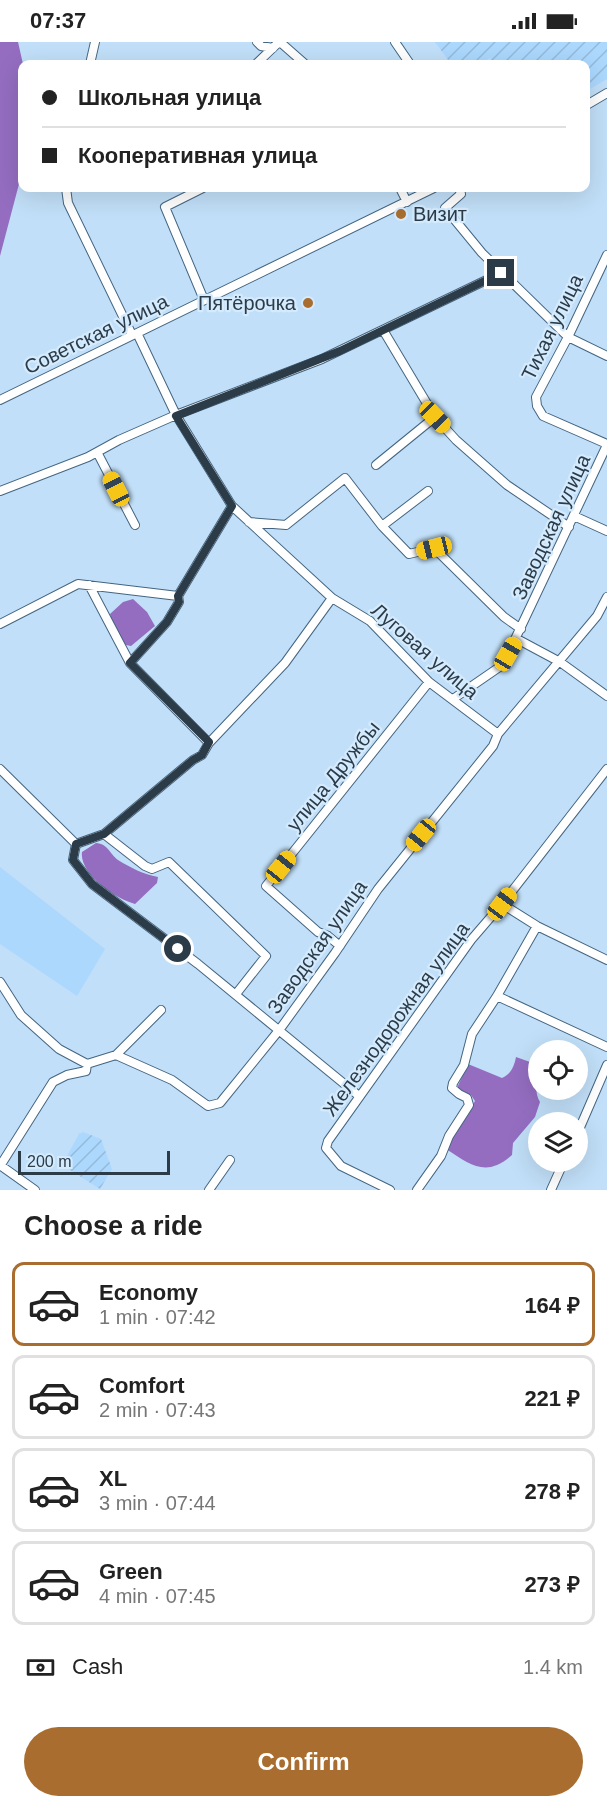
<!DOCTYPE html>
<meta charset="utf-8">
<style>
:root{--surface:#fff;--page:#f6f6f6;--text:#222;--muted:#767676;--line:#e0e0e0;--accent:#a86d2f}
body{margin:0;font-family:Helvetica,sans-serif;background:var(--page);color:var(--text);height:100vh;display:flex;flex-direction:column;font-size:22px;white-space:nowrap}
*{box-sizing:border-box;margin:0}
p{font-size:20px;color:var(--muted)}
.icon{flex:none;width:33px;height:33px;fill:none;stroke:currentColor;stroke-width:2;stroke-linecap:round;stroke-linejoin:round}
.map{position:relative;height:1148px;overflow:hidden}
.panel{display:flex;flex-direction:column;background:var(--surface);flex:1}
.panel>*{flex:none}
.hud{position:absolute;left:18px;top:18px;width:572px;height:132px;border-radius:12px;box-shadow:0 6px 24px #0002;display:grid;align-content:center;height:132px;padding:0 24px;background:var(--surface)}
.buttons{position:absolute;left:528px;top:998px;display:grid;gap:12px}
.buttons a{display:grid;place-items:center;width:60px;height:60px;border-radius:50%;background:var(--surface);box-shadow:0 6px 24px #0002;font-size:30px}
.scale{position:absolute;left:18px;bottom:15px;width:152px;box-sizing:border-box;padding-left:6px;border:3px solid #2c3b48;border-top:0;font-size:16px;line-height:21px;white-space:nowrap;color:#2c3b48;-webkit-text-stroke:4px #d4ebfe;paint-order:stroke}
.end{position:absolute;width:27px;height:27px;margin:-14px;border:8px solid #2c3b48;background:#fff;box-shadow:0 0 0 3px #fff}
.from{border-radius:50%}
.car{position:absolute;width:18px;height:36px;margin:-18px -9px;border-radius:8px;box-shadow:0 0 4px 2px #0007;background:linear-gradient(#f5c518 24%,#345 0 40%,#f5c518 0 76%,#345 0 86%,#f5c518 0)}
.hud b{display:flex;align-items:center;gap:21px;height:57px;font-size:22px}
.hud b+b{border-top:2px solid var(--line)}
.hud i{width:15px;height:15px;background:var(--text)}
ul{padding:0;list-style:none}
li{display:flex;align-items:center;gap:18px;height:84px;margin:0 12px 9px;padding:0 12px;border:3px solid var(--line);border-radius:12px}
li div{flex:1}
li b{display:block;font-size:22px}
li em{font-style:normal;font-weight:700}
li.current{border-color:var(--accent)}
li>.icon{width:54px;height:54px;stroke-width:1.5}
h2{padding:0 24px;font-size:27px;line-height:72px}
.pay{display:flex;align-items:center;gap:15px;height:66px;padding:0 24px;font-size:22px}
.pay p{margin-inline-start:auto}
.primary-button{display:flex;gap:12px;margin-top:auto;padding:12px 24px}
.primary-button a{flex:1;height:69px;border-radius:36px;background:var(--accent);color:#fff;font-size:24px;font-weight:700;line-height:69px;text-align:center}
.status{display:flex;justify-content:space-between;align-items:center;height:42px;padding:0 30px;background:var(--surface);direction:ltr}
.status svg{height:16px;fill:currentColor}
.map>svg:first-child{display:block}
.built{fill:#acd8fe}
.industrial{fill:url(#industrial-furrows)}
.water{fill:#946dc1}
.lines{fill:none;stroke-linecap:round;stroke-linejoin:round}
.minor-casing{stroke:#446581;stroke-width:10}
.minor{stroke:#fff;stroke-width:8}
.route{stroke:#2c3b48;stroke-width:8}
.poi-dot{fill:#a86d2f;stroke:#d4ebfe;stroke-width:2}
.labels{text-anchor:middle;stroke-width:4.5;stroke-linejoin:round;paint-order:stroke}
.poi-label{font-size:20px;fill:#2c3b48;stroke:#d4ebfe;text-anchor:start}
.street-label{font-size:20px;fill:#2c3b48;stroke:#d4ebfe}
</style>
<div class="status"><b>07:37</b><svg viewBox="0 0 49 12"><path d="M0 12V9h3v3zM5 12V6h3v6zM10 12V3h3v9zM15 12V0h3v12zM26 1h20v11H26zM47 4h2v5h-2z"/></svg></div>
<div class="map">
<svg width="607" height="1148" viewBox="0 0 607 1148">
<defs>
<pattern id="industrial-furrows" width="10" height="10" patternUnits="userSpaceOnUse" patternTransform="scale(1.5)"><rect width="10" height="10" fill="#acd8fe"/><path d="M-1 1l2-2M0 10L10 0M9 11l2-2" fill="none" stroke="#94badb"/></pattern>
</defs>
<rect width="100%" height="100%" fill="#c1dff8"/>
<path class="built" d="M0,825L105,907L77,954L0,902Z"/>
<path class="industrial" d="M435,0H607V37L585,50V22H495L490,16L480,22H451Z
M83,1090L101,1097L112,1127L100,1147L62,1123L79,1092Z"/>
<path class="water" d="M0,0H18L23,22L22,118L19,142L0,214Z
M133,557L147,570L155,584L131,604L126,603L113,584L110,572L123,560Z
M96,801C108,802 109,811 118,818C131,826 143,832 158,835L157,841L135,862C116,857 79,832 82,810Z
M516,1015L530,1020L535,1018L538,1021C538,1033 533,1049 540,1060L535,1075L513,1101L512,1113C486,1136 471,1123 446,1107L475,1059L471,1053L457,1046L468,1022L502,1036C511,1032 514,1025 516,1015Z"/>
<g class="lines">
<defs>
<path id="minor" d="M257,0L261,4L273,6
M280,0L305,22
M395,0L410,22
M90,22L95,0
M256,22L279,0
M585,64L607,51
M66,146L68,161L132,293
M203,146L165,165L204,258
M400,146L407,160
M459,146L461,152L445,166L482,211L568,295L607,314
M607,213L568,295L536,355L537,364L543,374L607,402
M383,288L435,375L456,398L507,443L569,485
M137,291L176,373L232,464L332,556L370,579L429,640L498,692
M0,358L434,146
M97,410L135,483
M376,423L435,375
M0,449L88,415L119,398L176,373L322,317L501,231
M574,474L607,489
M249,480L286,483L345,436L382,484L409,512L434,506L504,575L521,587
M382,484L428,449
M89,543L130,621L209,701
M0,582L78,542L178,554L232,464
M517,597L560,620L607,654
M130,621L167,580L179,560L178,554
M453,657L498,626L508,612L607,403
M0,727L76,802
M104,792L145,824L152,827L169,820L266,914L236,952
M76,802L73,818L92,842L198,922L359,1054
M76,802L104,792L193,718L202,713L209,701L285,621L332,556
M502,862L537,884L607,918
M340,904L328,894L318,890L266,844L429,640
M0,940L21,973L59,1007L87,1022
M497,954L607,1005
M116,1013L161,968
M578,1090L607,1023
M0,1123L35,1148
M0,1124L53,1040L67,1033L86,1029L87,1022L116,1013L172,1038L208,1064L220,1061L280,987L335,911L378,847L493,704L498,692L597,574L607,555
M209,1148L230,1118
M390,1148L341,1124L326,1106L328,1099L471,898L502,862L607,727
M417,1148L441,1114L449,1094L469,1063L467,1056L459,1052L452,1046L453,1041L464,1023L472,992L497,954L537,884
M551,1148L564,1119"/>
</defs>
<use href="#minor" class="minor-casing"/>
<use href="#minor" class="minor"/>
</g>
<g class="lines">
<path class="route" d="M178,907L92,842L73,818L76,802L104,792L193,718L202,713L209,700L130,621L167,580L179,560L178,554L232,464L176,374L340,309L501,231"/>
</g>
<g class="poi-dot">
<circle cx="401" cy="172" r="6"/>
<circle cx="308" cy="261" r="6"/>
</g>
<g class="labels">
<g class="poi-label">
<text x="413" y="179">Визит</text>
<text x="296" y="268" text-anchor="end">Пятёрочка</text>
</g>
<g class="street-label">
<text transform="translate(552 285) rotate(-64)" y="7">Тихая улица</text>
<text transform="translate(96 292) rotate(-26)" y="7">Советская улица</text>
<text transform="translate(551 485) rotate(-65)" y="7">Заводская улица</text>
<text transform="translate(425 609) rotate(41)" y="7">Луговая улица</text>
<text transform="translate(333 734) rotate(-51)" y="7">улица Дружбы</text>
<text transform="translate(317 905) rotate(-55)" y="7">Заводская улица</text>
<text transform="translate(396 977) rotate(-54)" y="7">Железнодорожная улица</text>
</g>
</g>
</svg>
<div class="buttons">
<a><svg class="icon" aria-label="locate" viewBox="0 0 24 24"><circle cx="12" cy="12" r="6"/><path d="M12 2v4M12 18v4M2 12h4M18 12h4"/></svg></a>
<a><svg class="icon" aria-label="layers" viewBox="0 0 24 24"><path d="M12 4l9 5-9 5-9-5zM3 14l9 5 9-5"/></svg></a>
</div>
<div class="scale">200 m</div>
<i class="end from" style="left:178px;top:907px"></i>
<i class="end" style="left:501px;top:231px"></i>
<i class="car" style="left:435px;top:375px;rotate:136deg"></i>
<i class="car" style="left:116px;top:447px;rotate:333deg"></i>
<i class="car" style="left:434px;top:506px;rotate:256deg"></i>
<i class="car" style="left:508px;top:612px;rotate:30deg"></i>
<i class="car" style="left:421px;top:793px;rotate:219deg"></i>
<i class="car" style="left:281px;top:825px;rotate:39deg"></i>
<i class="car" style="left:502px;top:862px;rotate:37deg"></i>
<div class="hud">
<b><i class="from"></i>Школьная улица</b>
<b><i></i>Кооперативная улица</b>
</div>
</div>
<section class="panel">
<h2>Choose a ride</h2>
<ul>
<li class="current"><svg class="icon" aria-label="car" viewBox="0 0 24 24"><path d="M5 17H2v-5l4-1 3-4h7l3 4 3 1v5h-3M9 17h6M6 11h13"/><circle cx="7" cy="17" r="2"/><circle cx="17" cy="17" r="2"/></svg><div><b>Economy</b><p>1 min · 07:42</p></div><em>164 ₽</em></li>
<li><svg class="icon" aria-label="car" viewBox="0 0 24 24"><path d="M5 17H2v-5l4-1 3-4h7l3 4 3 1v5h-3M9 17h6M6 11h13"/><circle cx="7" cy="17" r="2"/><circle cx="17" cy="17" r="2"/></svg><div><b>Comfort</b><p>2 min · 07:43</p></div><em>221 ₽</em></li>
<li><svg class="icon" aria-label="car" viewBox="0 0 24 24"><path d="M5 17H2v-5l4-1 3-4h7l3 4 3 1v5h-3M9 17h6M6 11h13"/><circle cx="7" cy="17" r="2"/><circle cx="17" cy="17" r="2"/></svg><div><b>XL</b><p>3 min · 07:44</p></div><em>278 ₽</em></li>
<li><svg class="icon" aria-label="car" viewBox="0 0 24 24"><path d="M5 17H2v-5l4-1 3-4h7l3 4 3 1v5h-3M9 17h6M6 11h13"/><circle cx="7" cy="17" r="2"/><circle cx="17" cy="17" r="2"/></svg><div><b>Green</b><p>4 min · 07:45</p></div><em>273 ₽</em></li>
</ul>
<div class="pay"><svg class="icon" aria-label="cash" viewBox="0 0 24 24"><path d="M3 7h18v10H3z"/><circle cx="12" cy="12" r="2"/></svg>Cash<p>1.4 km</p></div>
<div class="primary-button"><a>Confirm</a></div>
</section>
